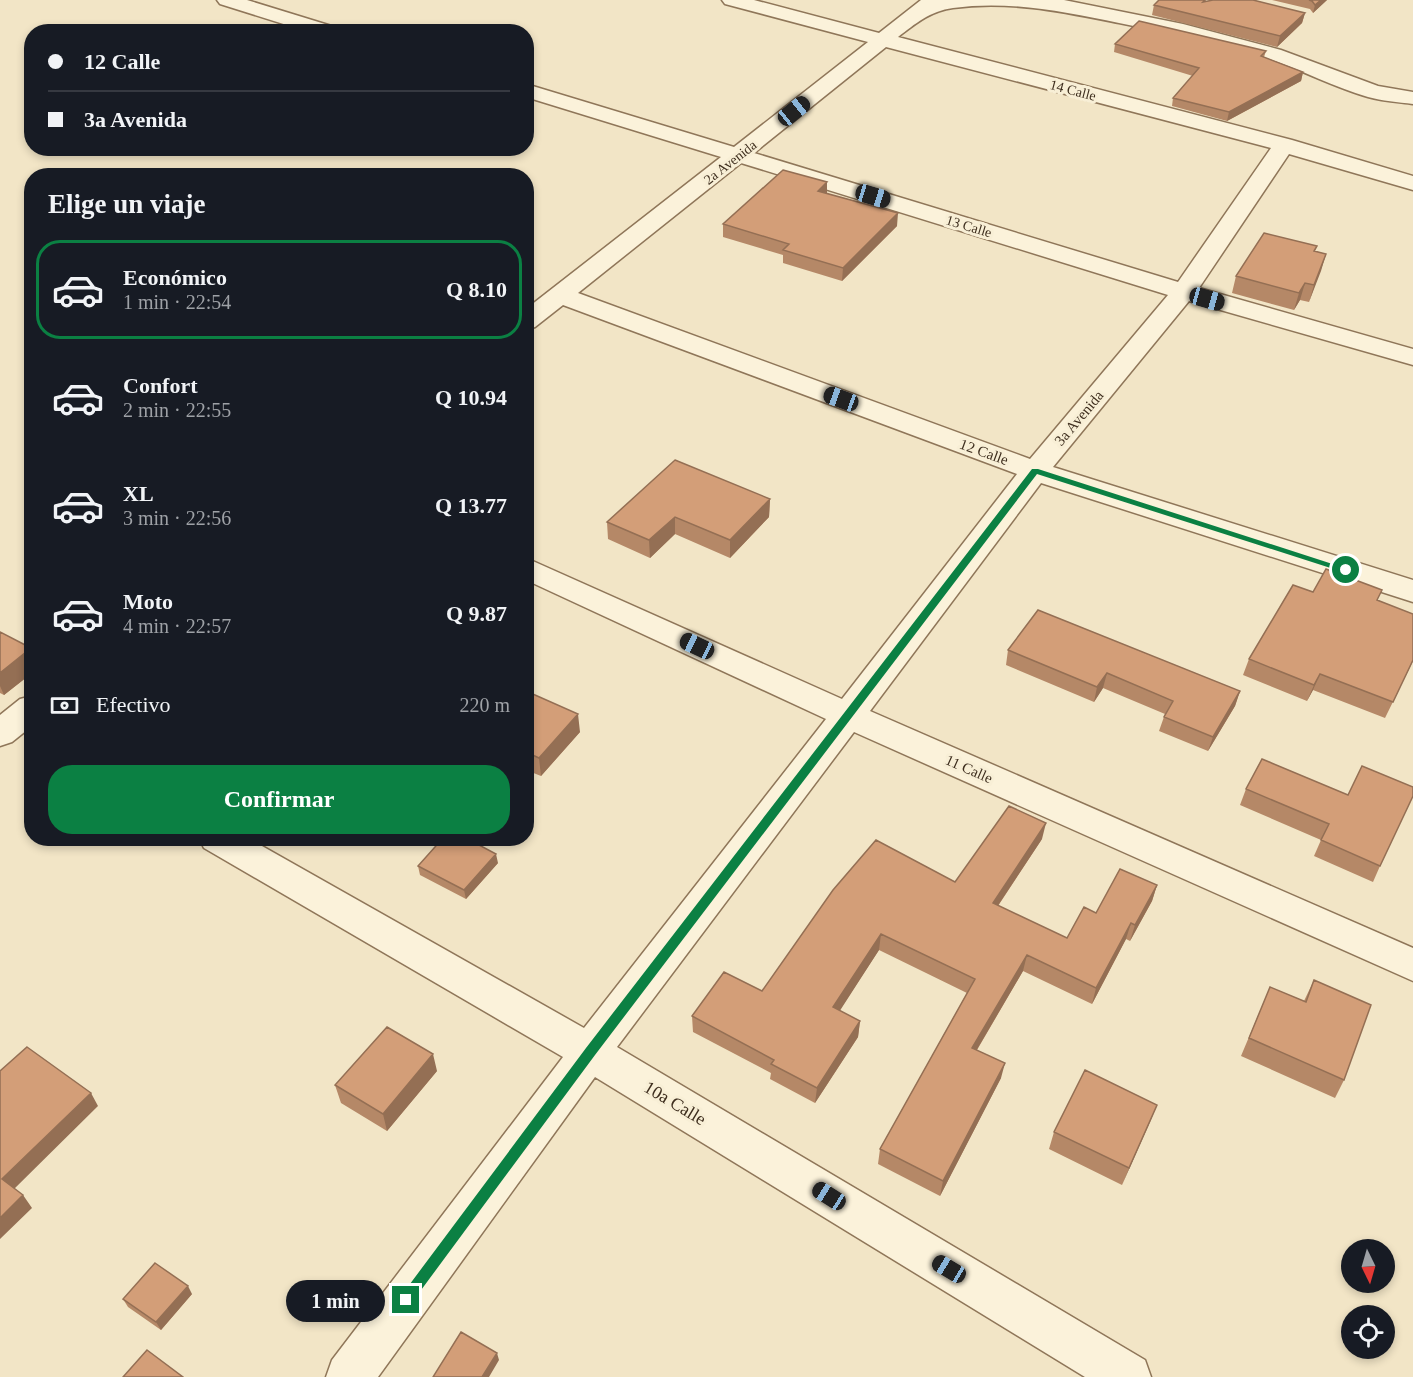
<!DOCTYPE html>
<html lang="es">
<meta charset="utf-8">
<style>
:root{--surface:#171b24;--page:#20242c;--text:#f1f3f6;--muted:#9ea1a6;--line:#363941;--accent:#0b8043}
body{margin:0;font-family:"Times New Roman",serif;background:var(--page);color:var(--text);height:100vh;display:flex;flex-direction:column;font-size:22px;white-space:nowrap}
*{box-sizing:border-box;margin:0}
p{font-size:20px;color:var(--muted)}
.icon{flex:none;width:33px;height:33px;fill:none;stroke:currentColor;stroke-width:2;stroke-linecap:round;stroke-linejoin:round}
.map{position:relative;flex:1;overflow:hidden}
.details{position:absolute;left:24px;top:168px;width:510px;height:678px;display:flex;flex-direction:column;background:var(--surface);border-radius:24px;box-shadow:0 3px 9px #0003}
.details>*{flex:none}
.hud{position:absolute;left:24px;top:24px;width:510px;height:132px;border-radius:24px;box-shadow:0 3px 9px #0003;display:grid;align-content:center;height:132px;padding:0 24px;background:var(--surface)}
.needle{width:39px;rotate:175deg}
.controls{position:absolute;left:1341px;top:1239px;display:grid;gap:12px}
.controls a{display:grid;place-items:center;width:54px;height:54px;border-radius:50%;background:var(--surface);box-shadow:0 3px 9px #0003;font-size:30px}
.end{position:absolute;width:27px;height:27px;margin:-14px;border:8px solid #0b8043;background:#fff;box-shadow:0 0 0 3px #fff}
.from{border-radius:50%}
.bubble{position:absolute;height:42px;border-radius:21px;background:var(--surface);box-shadow:0 3px 9px #0003;font-size:20px;font-weight:600;line-height:42px;text-align:center}
.car{position:absolute;width:18px;height:36px;margin:-18px -9px;border-radius:8px;box-shadow:0 0 4px 2px #0007;background:linear-gradient(#222 24%,#8ab4d8 0 40%,#222 0 76%,#8ab4d8 0 86%,#222 0)}
.hud b{display:flex;align-items:center;gap:21px;height:57px;font-size:22px}
.hud b+b{border-top:2px solid var(--line)}
.hud i{width:15px;height:15px;background:var(--text)}
ul{padding:0;list-style:none}
li{display:flex;align-items:center;gap:18px;height:99px;margin:0 12px 9px;padding:0 12px;border:3px solid transparent;border-radius:24px}
li div{flex:1}
li b{display:block;font-size:22px}
li em{font-style:normal;font-weight:600}
li.active{border-color:var(--accent)}
li>.icon{width:54px;height:54px;stroke-width:1.5}
h2{padding:0 24px;font-size:27px;line-height:72px}
.pay{display:flex;align-items:center;gap:15px;height:66px;padding:0 24px;font-size:22px}
.pay p{margin-inline-start:auto}
.primary-button{display:flex;gap:12px;margin-top:auto;padding:12px 24px}
.primary-button a{flex:1;height:69px;border-radius:24px;background:var(--accent);color:#fff;font-size:24px;font-weight:600;line-height:69px;text-align:center}
.map>svg:first-child{display:block}
.lines{fill:none;stroke-linecap:round;stroke-linejoin:round}
.street-casing{stroke:#8f7659;stroke-width:3}
.street{fill:#fbf2da;fill-rule:evenodd}
.wall{fill:#b58867}
.shaded-wall{fill:#946f54}
.building{fill:#d39e78;stroke:#946f54;stroke-width:1.5}
.route{fill:#0b8043}
.labels{text-anchor:middle;stroke-width:6;stroke-linejoin:round;paint-order:stroke}
.far-street-label{font-size:14px;fill:#3e2e1e;stroke:#f8efd6}
.street-label{font-size:15px;fill:#3e2e1e;stroke:#f8efd6}
.near-street-label{font-size:18px;fill:#3e2e1e;stroke:#f8efd6}
</style>
<div class="map">
<svg width="1413" height="1377" viewBox="0 0 1413 1377">
<rect width="100%" height="100%" fill="#f2e5c6"/>
<g class="lines">
<defs>
<path id="street" d="M217,0H247L338,28L341,32H309L220,4Z
M722,0H754L879,33L921,0H1064L1183,24L1281,50L1378,86L1413,92V104C1398,102 1382,101 1368,97C1333,87 1300,69 1266,58C1217,43 1168,33 1119,23C1064,12 1009,0 953,8C930,11 915,24 898,37L1292,140L1413,176V190L1289,154L1199,288L1413,349V365L1189,301L1053,467L1413,580V602L1041,483L870,711L1413,948V981L854,732L617,1047L1145,1360L1151,1377H1085L595,1077L378,1377H326L332,1360L563,1057L204,848L199,838H248L584,1028L826,719L526,580V558L842,699L1017,474L563,305L535,327L526,330V309L721,157L526,97V84L734,147L868,42L725,4ZM886,47L1271,148L1178,282L754,153ZM741,163L1168,295L1030,459L578,293Z
M32,696V726L12,742L0,746V715L20,699Z"/>
</defs>
<use href="#street" class="street-casing"/>
<use href="#street" class="street"/>
</g>
<path class="wall" d="M1272,0H1327L1313,13L1310,9Z
M1210,1L1305,13L1302,23L1277,47L1152,15L1154,5Z
M1115,44L1266,51L1264,57L1303,72L1301,81L1227,121L1172,106L1173,98L1193,76L1114,52Z
M827,193L897,226L842,281L783,263V255L723,237V224Z
M1317,246L1315,251L1326,254L1309,302L1300,300L1294,310L1232,293L1236,276Z
M770,499L769,517L730,558L675,534L650,558L608,539L607,522Z
M1313,592L1378,601L1413,661L1385,718L1313,690L1307,701L1243,675L1249,659Z
M0,632L32,649V673L4,695L0,693Z
M1008,650L1240,691L1235,706L1208,751L1159,731L1165,714L1103,688L1094,702L1006,665Z
M526,691L580,732L541,776L526,770Z
M1262,759L1380,866L1373,882L1314,856L1321,840L1240,805L1246,789Z
M1042,839L998,906L1067,938L1096,913L1157,885L1152,901L1130,941L1126,939L1092,1004L1023,971L977,1050L1001,1078L940,1196L878,1164L880,1149L967,993L879,950L839,1011L860,1021L858,1037L815,1103L770,1079L771,1073L693,1032L692,1016L762,991L955,882Z
M498,863L466,899L420,875L418,866Z
M1314,980L1344,1080L1335,1098L1241,1056L1270,987L1304,1001Z
M437,1071L387,1131L341,1103L335,1085Z
M1157,1105L1122,1185L1049,1149L1054,1132Z
M192,1294L161,1330L128,1307L123,1299Z"/>
<path class="shaded-wall" d="M1321,0H1327L1313,13L1315,5Z
M1305,13L1302,23L1277,47L1280,36Z
M1303,72L1301,81L1227,121L1229,112Z
M827,182V195L818,191Z
M898,213L897,226L842,281L843,268Z
M1326,254L1321,271L1309,302L1314,285Z
M1305,283L1300,300L1294,310L1299,293Z
M770,499L769,517L730,558V540Z
M675,517V534L650,558L649,540Z
M31,648L32,673L4,695L0,686V673Z
M1107,673L1103,688L1094,702L1097,687Z
M1320,674L1313,690L1307,701L1314,685Z
M1240,691L1235,706L1208,751L1213,737Z
M578,714L580,732L541,776L539,758Z
M1046,823L1042,839L989,919L993,903Z
M496,854L498,863L466,899L464,890Z
M1157,885L1152,901L1130,941L1135,925Z
M1131,923L1126,939L1092,1004L1096,988Z
M881,934L879,950L832,1023L833,1007Z
M1027,955L1023,971L969,1063L972,1048Z
M860,1021L858,1037L815,1103L817,1088Z
M433,1054L437,1071L387,1131L383,1114Z
M1005,1063L1001,1078L940,1196L943,1181Z
M91,1093L98,1106L11,1192L2,1179Z
M1157,1105L1150,1122L1122,1185L1129,1168Z
M23,1195L32,1208L0,1239V1218Z
M188,1286L192,1294L161,1330L156,1322Z
M497,1353L499,1360L489,1377H482Z"/>
<path class="building" d="M1159,0H1205L1203,2L1213,0H1253L1305,13L1280,36L1154,5Z
M1309,0H1321L1315,5L1312,1Z
M1139,21L1266,51L1261,56L1303,72L1229,112L1173,98L1199,68L1115,44Z
M783,170L827,182L818,191L898,213L843,268L783,250L789,244L723,224Z
M1264,233L1317,246L1314,251L1326,254L1314,285L1305,283L1299,293L1236,276Z
M675,460L770,499L730,540L675,517L649,540L607,522Z
M1326,569L1382,590L1377,600L1413,614V660L1393,702L1320,674L1314,685L1249,659L1293,585L1313,592Z
M1038,610L1240,691L1213,737L1164,717L1173,701L1107,673L1097,687L1008,650Z
M0,632L31,648L0,673Z
M526,691L578,714L539,758L526,752Z
M1262,759L1348,795L1362,766L1413,787V796L1380,866L1321,840L1329,824L1246,789Z
M1009,806L1046,823L993,903L1067,938L1084,907L1096,913L1120,869L1157,885L1135,925L1131,923L1096,988L1027,955L972,1048L1005,1063L943,1181L880,1149L975,979L881,934L833,1007L860,1021L817,1088L771,1064L774,1060L692,1016L724,972L762,991L833,890L876,840L955,882Z
M443,838H466L496,854L464,890L418,866Z
M1314,980L1371,1005L1344,1080L1249,1038L1270,987L1306,1002Z
M387,1027L433,1054L383,1114L335,1085Z
M27,1047L91,1093L2,1179L23,1195L0,1218V1071Z
M1085,1070L1157,1105L1129,1168L1054,1132Z
M155,1263L188,1286L156,1322L123,1299Z
M461,1332L497,1353L482,1377H433Z
M147,1350L183,1377H123Z"/>
<path class="route" d="M1032,469H1038L1351,570L1343,572L1037,474L595,1055L410,1305L406,1307L401,1305L399,1300L401,1296L586,1048Z"/>
<g class="labels">
<g class="far-street-label">
<text transform="translate(1073 90) rotate(15)" y="5">14 Calle</text>
<text transform="translate(730 162) rotate(-38)" y="5">2a Avenida</text>
<text transform="translate(969 226) rotate(17)" y="5">13 Calle</text>
</g>
<g class="street-label">
<text transform="translate(1079 418) rotate(-50)" y="5">3a Avenida</text>
<text transform="translate(984 452) rotate(20)" y="5">12 Calle</text>
<text transform="translate(969 769) rotate(24)" y="5">11 Calle</text>
</g>
<g class="near-street-label">
<text transform="translate(675 1103) rotate(31)" y="6">10a Calle</text>
</g>
</g>
</svg>
<div class="controls">
<a><svg class="needle" viewBox="-14 -14 28 28"><path d="M0-13l5 13h-10z" fill="#e53935"/><path d="M0 13l5-13h-10z" fill="#9ea1a6"/></svg></a>
<a><svg class="icon" aria-label="locate" viewBox="0 0 24 24"><circle cx="12" cy="12" r="6"/><path d="M12 2v4M12 18v4M2 12h4M18 12h4"/></svg></a>
</div>
<i class="end from" style="left:1346px;top:570px"></i>
<i class="end" style="left:406px;top:1300px"></i>
<div class="bubble" style="left:286px;top:1280px;width:99px">1 min</div>
<i class="car" style="left:794px;top:111px;rotate:51deg"></i>
<i class="car" style="left:873px;top:196px;rotate:107deg"></i>
<i class="car" style="left:1207px;top:299px;rotate:106deg"></i>
<i class="car" style="left:841px;top:399px;rotate:290deg"></i>
<i class="car" style="left:697px;top:646px;rotate:295deg"></i>
<i class="car" style="left:829px;top:1196px;rotate:302deg"></i>
<i class="car" style="left:949px;top:1269px;rotate:301deg"></i>
<div class="hud">
<b><i class="from"></i>12 Calle</b>
<b><i></i>3a Avenida</b>
</div>
<section class="details">
<h2>Elige un viaje</h2>
<ul>
<li class="active"><svg class="icon" aria-label="car" viewBox="0 0 24 24"><path d="M5 17H2v-5l4-1 3-4h7l3 4 3 1v5h-3M9 17h6M6 11h13"/><circle cx="7" cy="17" r="2"/><circle cx="17" cy="17" r="2"/></svg><div><b>Económico</b><p>1 min · 22:54</p></div><em>Q 8.10</em></li>
<li><svg class="icon" aria-label="car" viewBox="0 0 24 24"><path d="M5 17H2v-5l4-1 3-4h7l3 4 3 1v5h-3M9 17h6M6 11h13"/><circle cx="7" cy="17" r="2"/><circle cx="17" cy="17" r="2"/></svg><div><b>Confort</b><p>2 min · 22:55</p></div><em>Q 10.94</em></li>
<li><svg class="icon" aria-label="car" viewBox="0 0 24 24"><path d="M5 17H2v-5l4-1 3-4h7l3 4 3 1v5h-3M9 17h6M6 11h13"/><circle cx="7" cy="17" r="2"/><circle cx="17" cy="17" r="2"/></svg><div><b>XL</b><p>3 min · 22:56</p></div><em>Q 13.77</em></li>
<li><svg class="icon" aria-label="car" viewBox="0 0 24 24"><path d="M5 17H2v-5l4-1 3-4h7l3 4 3 1v5h-3M9 17h6M6 11h13"/><circle cx="7" cy="17" r="2"/><circle cx="17" cy="17" r="2"/></svg><div><b>Moto</b><p>4 min · 22:57</p></div><em>Q 9.87</em></li>
</ul>
<div class="pay"><svg class="icon" aria-label="cash" viewBox="0 0 24 24"><path d="M3 7h18v10H3z"/><circle cx="12" cy="12" r="2"/></svg>Efectivo<p>220 m</p></div>
<div class="primary-button"><a>Confirmar</a></div>
</section>
</div>
